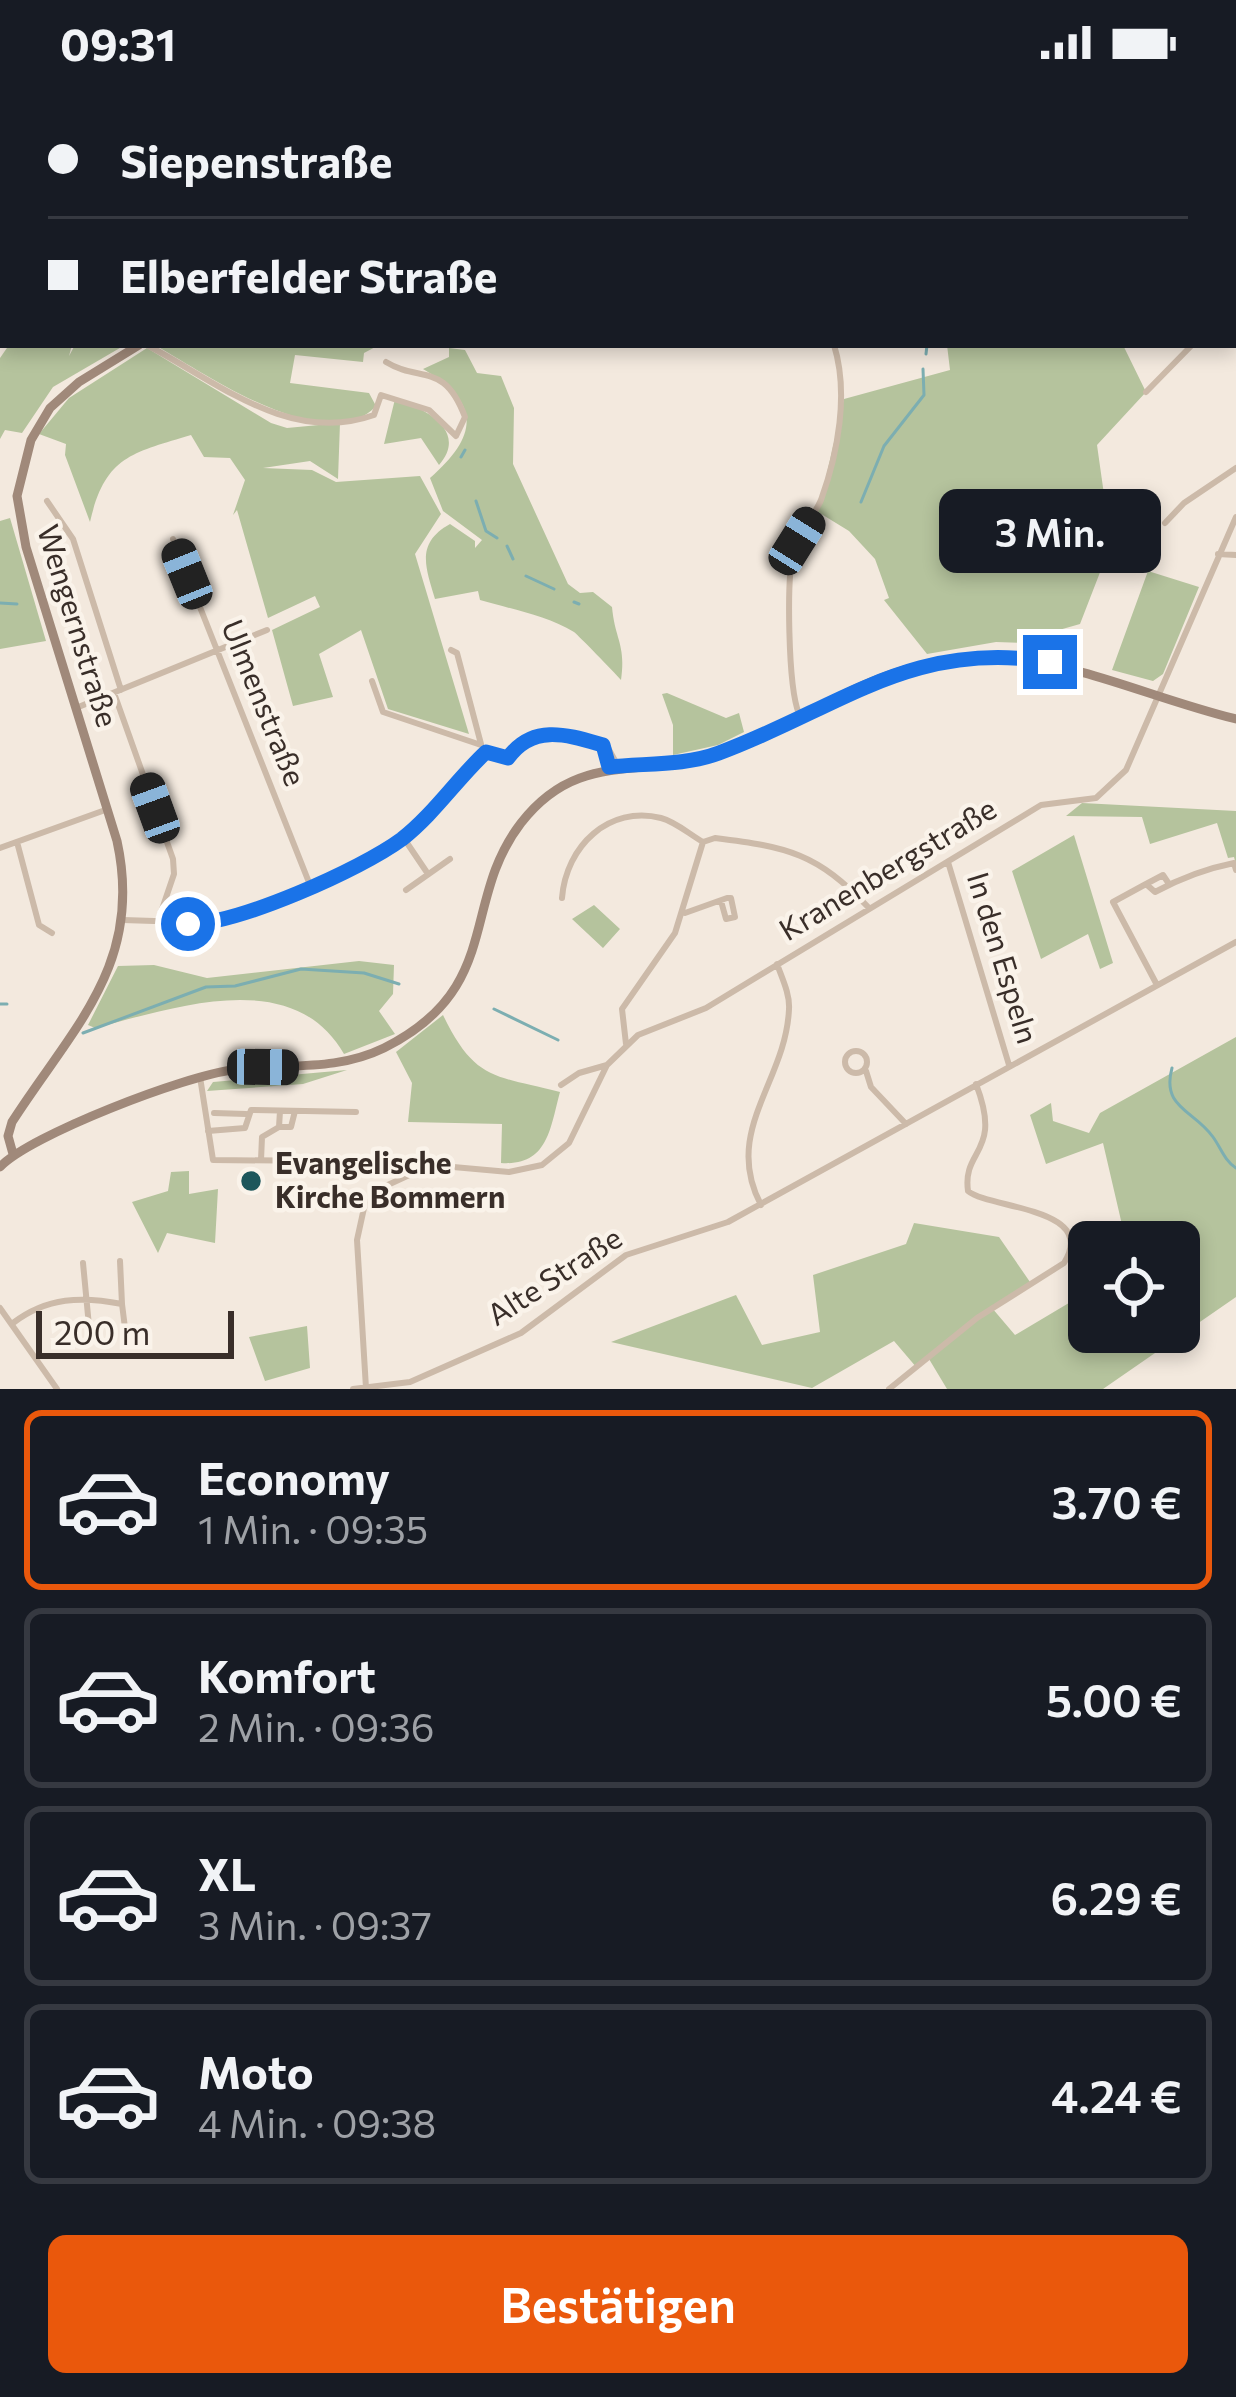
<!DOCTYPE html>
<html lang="de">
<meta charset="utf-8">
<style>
:root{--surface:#171b24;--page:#242831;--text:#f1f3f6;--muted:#9ea1a6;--line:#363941;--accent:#ea580c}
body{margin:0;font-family:Commissioner,sans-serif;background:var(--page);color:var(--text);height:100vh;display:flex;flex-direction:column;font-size:45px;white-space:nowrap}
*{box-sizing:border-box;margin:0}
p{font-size:39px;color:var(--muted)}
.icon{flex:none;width:66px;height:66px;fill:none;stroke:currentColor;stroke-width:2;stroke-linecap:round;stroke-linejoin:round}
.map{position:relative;height:1305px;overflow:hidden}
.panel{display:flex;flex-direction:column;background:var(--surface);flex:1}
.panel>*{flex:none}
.guide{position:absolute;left:0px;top:0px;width:1236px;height:264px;box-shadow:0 6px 18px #0003;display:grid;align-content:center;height:264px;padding:0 48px;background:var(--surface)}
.buttons{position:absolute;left:1068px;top:1137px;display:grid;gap:24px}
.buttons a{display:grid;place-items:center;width:132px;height:132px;border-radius:18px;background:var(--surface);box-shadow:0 6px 18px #0003;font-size:60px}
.scale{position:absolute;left:36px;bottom:30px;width:198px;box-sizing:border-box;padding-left:12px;border:6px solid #392e29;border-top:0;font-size:33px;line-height:42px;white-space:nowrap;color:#392e29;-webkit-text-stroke:9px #faf3ea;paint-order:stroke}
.end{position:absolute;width:54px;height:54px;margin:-27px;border:15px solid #1a73e8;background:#fff;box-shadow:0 0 0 6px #fff}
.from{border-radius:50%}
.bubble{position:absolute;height:84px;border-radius:18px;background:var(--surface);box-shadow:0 6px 18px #0003;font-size:39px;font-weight:600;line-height:84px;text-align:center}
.car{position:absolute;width:36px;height:72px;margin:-36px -18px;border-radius:15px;box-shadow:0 0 9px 3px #0007;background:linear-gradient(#222 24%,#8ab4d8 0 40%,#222 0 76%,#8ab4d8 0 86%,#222 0)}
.guide b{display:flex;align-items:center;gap:42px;height:114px;font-size:45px}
.guide b+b{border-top:3px solid var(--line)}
.guide i{width:30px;height:30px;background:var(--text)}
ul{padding:21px 0 0;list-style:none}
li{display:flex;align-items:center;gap:36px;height:180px;margin:0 24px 18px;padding:0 24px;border:6px solid var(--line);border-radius:18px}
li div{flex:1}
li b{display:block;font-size:45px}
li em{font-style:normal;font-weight:600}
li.on{border-color:var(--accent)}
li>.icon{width:108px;height:108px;stroke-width:1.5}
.cta{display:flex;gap:24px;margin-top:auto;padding:24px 48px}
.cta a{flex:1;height:138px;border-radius:18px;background:var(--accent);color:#fff;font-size:48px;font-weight:600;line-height:138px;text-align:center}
.status{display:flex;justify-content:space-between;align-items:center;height:84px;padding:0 60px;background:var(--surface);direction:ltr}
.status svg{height:33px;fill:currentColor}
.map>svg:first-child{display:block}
.green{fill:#b5c39d}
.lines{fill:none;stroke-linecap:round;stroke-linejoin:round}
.stream{stroke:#7caeb1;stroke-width:3}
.minor{stroke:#ccbaa9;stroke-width:6}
.secondary{stroke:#a0897a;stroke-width:9}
.rail{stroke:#392e29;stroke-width:3;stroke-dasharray:3 9;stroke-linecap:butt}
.route{stroke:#1a73e8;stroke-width:15}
.poi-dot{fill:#1d565b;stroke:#faf3ea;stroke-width:4.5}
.labels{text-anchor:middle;stroke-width:9;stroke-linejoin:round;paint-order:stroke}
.street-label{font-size:30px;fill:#392e29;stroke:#faf3ea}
.poi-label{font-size:30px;font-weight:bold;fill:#392e29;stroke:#faf3ea;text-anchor:start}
</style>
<div class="status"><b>09:31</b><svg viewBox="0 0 49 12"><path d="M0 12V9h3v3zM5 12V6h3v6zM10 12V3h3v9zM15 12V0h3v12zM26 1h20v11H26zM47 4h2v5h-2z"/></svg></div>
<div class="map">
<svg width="1236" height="1305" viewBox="0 0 1236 1305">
<rect width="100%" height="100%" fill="#f3e9de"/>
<path class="green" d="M9,261H72L69,272L75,261H125L53,303L22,349L5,346L0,355V274Z
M155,261H379L364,269L363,278L295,271L290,299L369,309L376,322C327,376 201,287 155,261Z
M947,261H1123L1146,308L1097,361L1111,460L1080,540L1059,546L1048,560L996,558L927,570L884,516L889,514L875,475L849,447L818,428L844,315L950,286Z
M147,264L271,339L287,344L340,339L338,395L310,377L263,384L312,386L336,398L420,392L441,430L415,470L469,650L388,625L361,546L319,570L333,613L293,622L272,546L320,523L315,512L268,534L237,426L233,431L245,396L230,374L204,373L191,351C132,369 105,372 90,438L65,371L66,360L39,350L69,314Z
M449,264L465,266L477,289L501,292L514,324L513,380L568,500L580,509L593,508L612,523C615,556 626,560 621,596C613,587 579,552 574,548C546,531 510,525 480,516L478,507L435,515C425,482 416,459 450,440L475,457V464L482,456L443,427L430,394C478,352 482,319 423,285L449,273Z
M395,315C424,324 469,346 439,381L421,354L384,360Z
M10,434L46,557L0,565V437Z
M1148,487L1199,503L1163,590L1153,597L1112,586Z
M667,609L726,634L739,629L744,648L718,661L673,671V641L662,610Z
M1082,719L1236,727V781L1234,773L1228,774L1217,739L1150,760L1142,733L1066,732Z
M1074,751L1113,879L1100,885L1088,850L1041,875L1012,787Z
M594,821L620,845L603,864L572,835Z
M359,877L394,881L393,910L379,927L395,950L344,970C293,881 174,924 95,944L88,941L118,882L154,881L207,894Z
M443,931C475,997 494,991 560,1008C550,1045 548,1082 501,1079L502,1040L408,1038L412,999L396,968Z
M1236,953V1213L1103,1305H947L929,1275L917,1284L894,1257L812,1304L611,1258L736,1211L762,1261L820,1248L813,1191L906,1160L914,1139L999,1153L1030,1198L992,1224L1015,1251L1089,1207V1248H1179V1158H1126L1103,1059L1046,1080L1030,1031L1051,1019L1053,1037L1089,1049L1100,1029Z
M347,986L303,1000L207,1007L213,998Z
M189,1087V1110L218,1105L215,1159L167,1149L158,1169L132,1118L168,1107L171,1088Z
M307,1242L310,1284L265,1297L249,1253Z"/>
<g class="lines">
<path class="stream" d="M891,3L892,0
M926,270L927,261
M461,373L465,366
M476,417L486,447L497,454
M861,418L884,362L924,311L923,285
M507,462L513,475
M526,492L554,505
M574,518L579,520
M0,519L17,520
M0,920H7
M494,925L558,956
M83,949L206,903L235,902L301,885L364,889L399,900
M1172,984C1161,1024 1194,1026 1213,1053C1221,1064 1224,1076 1236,1084"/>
<path class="minor" d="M476,0L477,3
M726,0L727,3
M1177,0L1180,3
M175,3L177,0
M1233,43L1236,44
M1233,136H1236
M1233,198L1236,194
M147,261C217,298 290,361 374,331L381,311L429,326L456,352L465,333C444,277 420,299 386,278
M1146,308L1192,261
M47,417L73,455L121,606
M1165,439L1184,419L1236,384
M173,455L310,801
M1218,470L1236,471
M451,566L457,569L481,660
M372,597L383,628L481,661
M114,609L173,775L174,790L158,837
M76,624L267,546
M799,630C788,603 786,493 794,464C798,447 814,433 821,416C838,369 849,309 834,261
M486,668L508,674C534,638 571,652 607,662L618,682
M403,753L428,790
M17,758L39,841L52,849
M703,758L715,754C788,763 817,769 869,824
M0,764L108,725
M948,778L1009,981
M1146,800L1163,791L1169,800
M406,806L450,775
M562,814C566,762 609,721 661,734C676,738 689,750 703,758
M685,829L727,814H731L735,833L726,835L721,817
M123,836L216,839L353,784L415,744L486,668
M1157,901L1113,818L1146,800L1155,808C1181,794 1204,785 1234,779L1236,786
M626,960L622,925L675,849L703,758
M845 978a11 11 0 1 1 22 0a11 11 0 1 1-22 0Z
M866,987L871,1003L906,1040
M200,993L213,1076L327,1077
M561,1001L579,989L607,981
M280,1027L279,1043H291L295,1027
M214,1029L246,1030
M208,1047L245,1044L251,1026L356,1028
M261,1076L262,1053L279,1043
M761,1121C722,1047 786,998 789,925C790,910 782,894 777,880
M120,1177L122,1220
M83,1179L89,1242
M0,1224L57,1305
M13,1239C47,1213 82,1212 122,1220L125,1244
M366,1304L357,1156L364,1124L379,1105L431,1081L509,1088L542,1081L569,1059L607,981L638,951L706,924L1041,721L1096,714L1126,686L1236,433
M353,1305L410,1298L521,1249L626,1171L728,1138L1236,858
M889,1305L977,1234L1064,1179C1099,1123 989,1125 968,1107C962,1064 1003,1070 976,1000"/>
<path class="secondary" d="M128,3L129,0
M13,1070L8,1052L12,1038C73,943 144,880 117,757L26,463L17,412L31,356L50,324L79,298L139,261
M0,1083C30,1051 187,991 233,986C285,979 335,988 384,964C504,904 460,818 521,739C577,667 637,694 711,672C768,655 820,618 876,596C1013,540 1107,603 1236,635"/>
<path class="rail" d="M67,3V0
M86,3L87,0
M0,190L3,183
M0,221L3,216
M0,261L3,256"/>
</g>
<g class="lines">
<path class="route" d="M188,840C238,840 360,786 402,755C434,730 457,695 486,668L508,674C533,639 568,651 603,661L609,683C645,679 684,682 719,669C838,625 912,555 1050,578"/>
</g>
<circle class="poi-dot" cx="251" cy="1097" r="12"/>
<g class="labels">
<g class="street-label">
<text transform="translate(77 542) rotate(73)" y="10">Wengernstraße</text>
<text transform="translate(263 619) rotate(68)" y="10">Ulmenstraße</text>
<text transform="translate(888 786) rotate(-31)" y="10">Kranenbergstraße</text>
<text transform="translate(1002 874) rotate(73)" y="10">In den Espeln</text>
<text transform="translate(555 1193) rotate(-33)" y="10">Alte Straße</text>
</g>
<g class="poi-label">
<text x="275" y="1090">Evangelische<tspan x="275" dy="34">Kirche Bommern</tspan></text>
</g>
</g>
</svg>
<div class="buttons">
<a><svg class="icon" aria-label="locate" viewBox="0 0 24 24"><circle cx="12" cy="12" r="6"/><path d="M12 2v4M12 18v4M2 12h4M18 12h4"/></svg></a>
</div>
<div class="scale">200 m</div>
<i class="end from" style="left:188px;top:840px"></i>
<i class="end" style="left:1050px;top:578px"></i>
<div class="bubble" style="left:939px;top:405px;width:222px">3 Min.</div>
<i class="car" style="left:797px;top:457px;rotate:32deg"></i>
<i class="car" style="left:187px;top:490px;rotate:338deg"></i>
<i class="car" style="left:155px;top:724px;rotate:340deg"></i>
<i class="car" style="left:263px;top:983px;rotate:91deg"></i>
<div class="guide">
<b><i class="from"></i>Siepenstraße</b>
<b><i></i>Elberfelder Straße</b>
</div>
</div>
<section class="panel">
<ul>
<li class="on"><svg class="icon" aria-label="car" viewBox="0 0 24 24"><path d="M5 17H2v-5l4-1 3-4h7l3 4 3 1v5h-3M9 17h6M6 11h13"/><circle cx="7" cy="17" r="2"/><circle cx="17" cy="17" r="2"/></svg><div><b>Economy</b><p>1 Min. · 09:35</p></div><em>3.70 €</em></li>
<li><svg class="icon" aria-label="car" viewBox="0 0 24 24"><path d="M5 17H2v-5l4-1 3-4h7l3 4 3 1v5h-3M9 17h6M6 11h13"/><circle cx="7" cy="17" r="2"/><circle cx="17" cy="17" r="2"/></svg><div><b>Komfort</b><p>2 Min. · 09:36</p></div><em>5.00 €</em></li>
<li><svg class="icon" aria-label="car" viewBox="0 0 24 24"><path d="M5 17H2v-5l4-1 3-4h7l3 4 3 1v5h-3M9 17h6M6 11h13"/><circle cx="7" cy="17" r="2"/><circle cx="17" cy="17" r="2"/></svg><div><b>XL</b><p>3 Min. · 09:37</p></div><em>6.29 €</em></li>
<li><svg class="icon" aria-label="car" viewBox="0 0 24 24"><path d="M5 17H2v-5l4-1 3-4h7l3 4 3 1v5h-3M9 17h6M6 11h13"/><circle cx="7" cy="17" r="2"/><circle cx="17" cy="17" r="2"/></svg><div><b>Moto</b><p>4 Min. · 09:38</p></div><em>4.24 €</em></li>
</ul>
<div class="cta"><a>Bestätigen</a></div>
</section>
